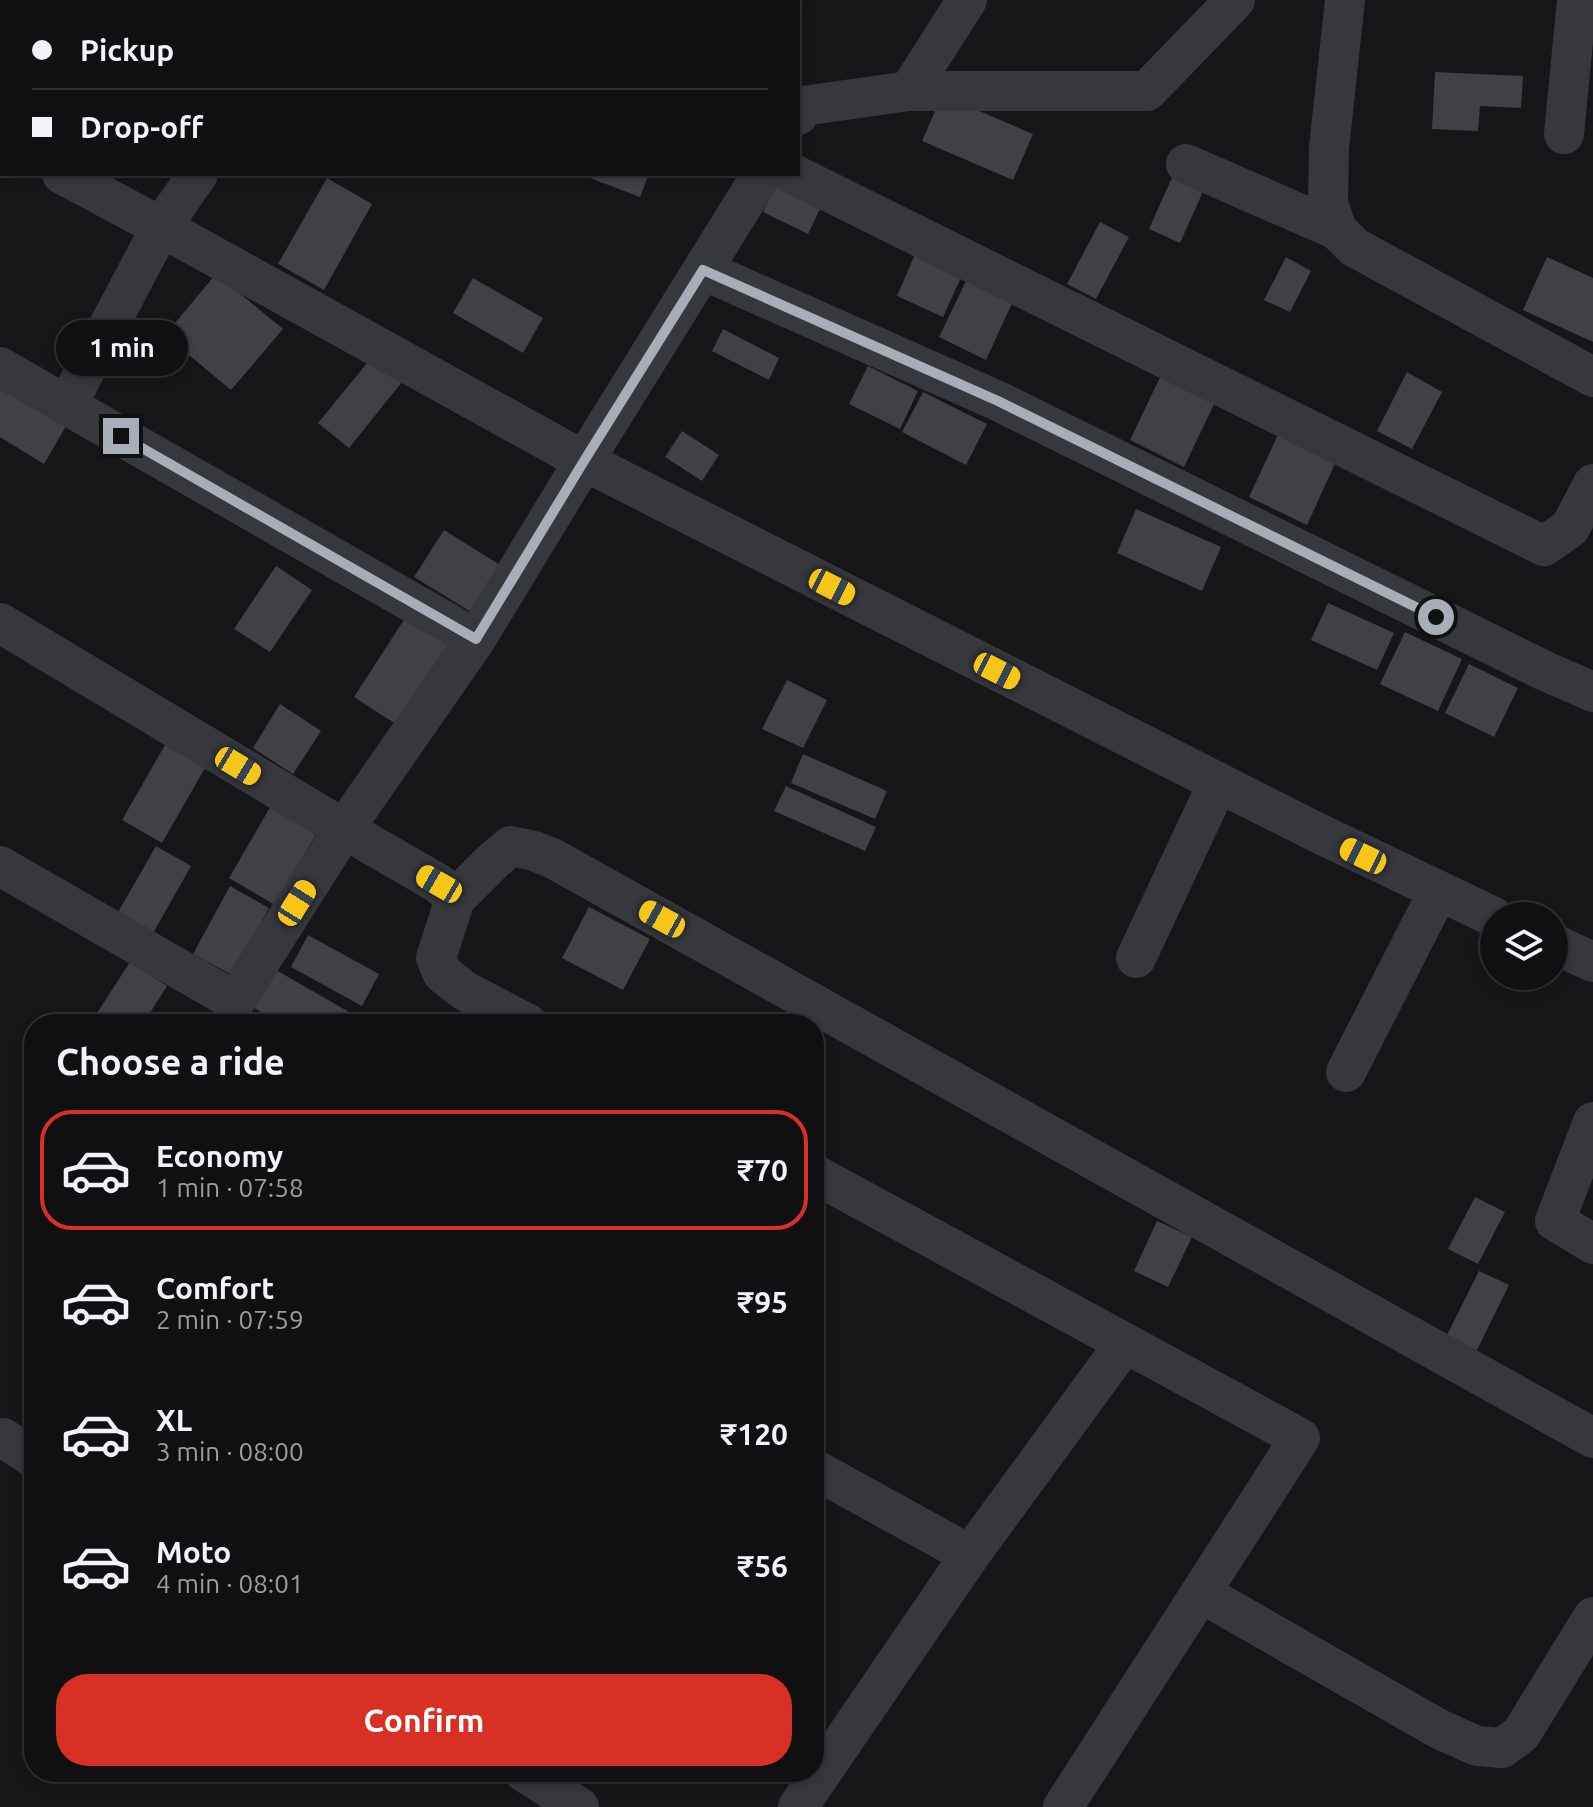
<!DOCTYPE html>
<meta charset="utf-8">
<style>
:root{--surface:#101012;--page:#19191b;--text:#f1f3f6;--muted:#9c9d9f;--line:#303032;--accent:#d93025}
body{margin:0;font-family:Ubuntu,sans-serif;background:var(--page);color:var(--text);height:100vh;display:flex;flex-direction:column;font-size:30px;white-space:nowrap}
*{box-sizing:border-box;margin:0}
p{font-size:26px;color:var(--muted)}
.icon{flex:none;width:44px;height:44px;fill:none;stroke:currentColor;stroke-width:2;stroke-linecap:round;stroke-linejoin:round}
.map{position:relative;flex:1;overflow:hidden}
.details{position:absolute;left:24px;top:1014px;width:800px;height:768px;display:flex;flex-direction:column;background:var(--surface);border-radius:32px;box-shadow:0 4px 12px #0003,0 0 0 2px var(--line)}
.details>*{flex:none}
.hud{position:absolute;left:0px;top:0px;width:800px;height:176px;box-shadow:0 4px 12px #0003,0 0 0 2px var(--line);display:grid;align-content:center;height:176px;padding:0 32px;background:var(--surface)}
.fabs{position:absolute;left:1480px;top:902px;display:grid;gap:16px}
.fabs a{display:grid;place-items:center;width:88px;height:88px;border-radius:50%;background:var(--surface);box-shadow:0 4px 12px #0003,0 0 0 2px var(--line);font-size:40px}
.end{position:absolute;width:36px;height:36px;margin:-18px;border:10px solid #a8adb8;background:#111;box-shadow:0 0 0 4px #111}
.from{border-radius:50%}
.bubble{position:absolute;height:56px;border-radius:28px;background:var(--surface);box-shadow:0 4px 12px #0003,0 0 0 2px var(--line);font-size:26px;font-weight:700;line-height:56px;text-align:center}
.car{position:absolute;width:24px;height:48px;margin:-24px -12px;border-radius:10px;box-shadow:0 0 6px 2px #0007;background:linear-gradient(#f5c518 24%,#345 0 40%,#f5c518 0 76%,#345 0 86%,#f5c518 0)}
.hud b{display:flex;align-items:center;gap:28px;height:76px;font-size:30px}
.hud b+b{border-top:2px solid var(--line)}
.hud i{width:20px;height:20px;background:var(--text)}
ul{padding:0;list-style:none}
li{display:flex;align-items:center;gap:24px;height:120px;margin:0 16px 12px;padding:0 16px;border:4px solid transparent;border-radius:32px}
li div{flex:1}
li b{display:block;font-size:30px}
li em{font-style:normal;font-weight:700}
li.on{border-color:var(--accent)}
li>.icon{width:72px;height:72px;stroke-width:1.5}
h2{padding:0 32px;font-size:36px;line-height:96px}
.action{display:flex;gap:16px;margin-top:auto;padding:16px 32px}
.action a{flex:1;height:92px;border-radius:32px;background:var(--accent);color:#fff;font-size:32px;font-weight:700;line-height:92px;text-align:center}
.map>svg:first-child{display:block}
.building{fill:#404145}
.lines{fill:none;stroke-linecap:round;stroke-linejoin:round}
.street{stroke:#37383d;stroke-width:40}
.route{stroke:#a8adb8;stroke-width:10}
</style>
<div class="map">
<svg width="1593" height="1807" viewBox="0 0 1593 1807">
<rect width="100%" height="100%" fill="#161618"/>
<path class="building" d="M1435,72L1523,76L1521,108L1480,106L1478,131L1432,129Z
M942,95L1033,134L1013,180L922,141Z
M1174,173L1205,187L1180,243L1149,229Z
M591,174H649L640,197L590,178Z
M327,178L372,204L324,290L278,264Z
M777,183L822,205L808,234L763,212Z
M1100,222L1129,237L1096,299L1067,284Z
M916,252L963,273L943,317L897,296Z
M1286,257L1311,271L1290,312L1264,300Z
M1547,257L1593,278V342L1523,310Z
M216,274L283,329L231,390L165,335Z
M968,277L1014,299L986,360L939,337Z
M473,278L543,318L523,353L453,313Z
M723,329L779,358L769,380L712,351Z
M372,357L402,382L349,448L318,423Z
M868,366L918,391L900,429L849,404Z
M1165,367L1219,394L1184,467L1130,440Z
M1407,372L1442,392L1412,449L1377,431Z
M0,385L66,426L44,464L0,437Z
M923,392L987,424L966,465L902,432Z
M1281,428L1339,455L1307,525L1249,497Z
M682,431L719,455L702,481L665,457Z
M1136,509L1221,547L1202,591L1117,553Z
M444,530L505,568L476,615L414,577Z
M276,566L312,590L270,652L234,629Z
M1328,603L1394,633L1377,670L1311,640Z
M407,615L456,646L402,728L354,697Z
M1405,632L1462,659L1438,711L1380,684Z
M1469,664L1518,688L1494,737L1445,713Z
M787,680L827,700L803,748L762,729Z
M280,704L321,731L293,774L253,748Z
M165,745L205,768L162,843L122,820Z
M803,754L887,791L875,819L791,783Z
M786,786L876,827L865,851L774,811Z
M272,804L318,831L275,905L229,878Z
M156,846L191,866L152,935L117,914Z
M230,886L269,908L232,975L193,954Z
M589,907L650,939L623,990L562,958Z
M308,935L379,974L362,1006L291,967Z
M130,962L167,986L143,1024H90Z
M269,966L356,1016L351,1024H282L247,1004Z
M1475,1197L1505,1212L1478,1264L1448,1249Z
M1157,1221L1192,1237L1168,1287L1134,1271Z
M1479,1271L1509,1285L1476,1352L1446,1337Z"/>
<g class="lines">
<path class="street" d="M291,0L294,2
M483,0L486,2
M1345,0L1329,148L1328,203L1337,230L1354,247L1593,377
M743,2L744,0
M909,91L967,0
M798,115L803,106L909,91H1147L1235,0
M1564,134L1577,0
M0,141L2,142
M1186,164L1337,230
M62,174L161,227L584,461L1314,831L1494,917
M793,174L1544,546L1570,528L1593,484
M703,270L998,401L1545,671L1593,692
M0,367L476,639
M67,405L161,227L198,174
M0,623L344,829L476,639L584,461L762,174
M0,866L235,1001L344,829L439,884L455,899L436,958L443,974L465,991L528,1024
M455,899L494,860L511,846L534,851L552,858L1593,1438
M1554,944L1593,962
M1136,958L1218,783
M1346,1072L1438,892
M1593,1122L1555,1221L1593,1244
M814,1174L1300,1438L1063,1807
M3,1438L34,1458
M814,1469L970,1555
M1201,1593L1439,1729L1477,1746L1502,1748L1521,1734L1593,1617
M524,1772L579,1807
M798,1807L970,1555L1125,1343"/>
</g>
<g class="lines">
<path class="route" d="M121,436L476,639L584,461L703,270L998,401L1436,617"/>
</g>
</svg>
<div class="fabs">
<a><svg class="icon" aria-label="layers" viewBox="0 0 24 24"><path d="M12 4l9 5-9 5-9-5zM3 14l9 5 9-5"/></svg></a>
</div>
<i class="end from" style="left:1436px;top:617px"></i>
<i class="end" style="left:121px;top:436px"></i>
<div class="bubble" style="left:56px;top:320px;width:132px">1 min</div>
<i class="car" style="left:832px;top:587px;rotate:117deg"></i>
<i class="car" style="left:997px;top:671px;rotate:117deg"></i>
<i class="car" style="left:238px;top:766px;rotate:121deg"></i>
<i class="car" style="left:1363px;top:856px;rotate:296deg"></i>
<i class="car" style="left:439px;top:884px;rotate:300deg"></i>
<i class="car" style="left:297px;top:903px;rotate:32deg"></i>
<i class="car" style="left:662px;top:919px;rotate:299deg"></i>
<div class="hud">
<b><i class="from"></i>Pickup</b>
<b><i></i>Drop-off</b>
</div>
<section class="details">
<h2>Choose a ride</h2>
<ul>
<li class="on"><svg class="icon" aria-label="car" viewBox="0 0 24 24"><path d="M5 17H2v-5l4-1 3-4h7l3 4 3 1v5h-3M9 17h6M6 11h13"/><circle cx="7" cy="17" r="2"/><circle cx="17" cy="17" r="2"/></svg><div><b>Economy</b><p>1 min · 07:58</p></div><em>₹70</em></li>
<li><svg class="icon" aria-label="car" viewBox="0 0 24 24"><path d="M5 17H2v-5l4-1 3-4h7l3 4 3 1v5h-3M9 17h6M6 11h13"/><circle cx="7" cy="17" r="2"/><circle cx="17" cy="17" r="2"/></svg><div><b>Comfort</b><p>2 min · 07:59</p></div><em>₹95</em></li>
<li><svg class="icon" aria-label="car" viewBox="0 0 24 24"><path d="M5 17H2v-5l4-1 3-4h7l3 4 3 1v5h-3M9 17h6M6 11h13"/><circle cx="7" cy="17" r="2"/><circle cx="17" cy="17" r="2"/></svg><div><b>XL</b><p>3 min · 08:00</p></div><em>₹120</em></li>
<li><svg class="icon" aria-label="car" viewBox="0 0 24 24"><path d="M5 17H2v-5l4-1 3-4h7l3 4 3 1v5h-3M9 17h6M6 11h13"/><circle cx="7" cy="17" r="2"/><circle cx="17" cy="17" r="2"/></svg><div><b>Moto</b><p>4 min · 08:01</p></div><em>₹56</em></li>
</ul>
<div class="action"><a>Confirm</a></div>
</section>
</div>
